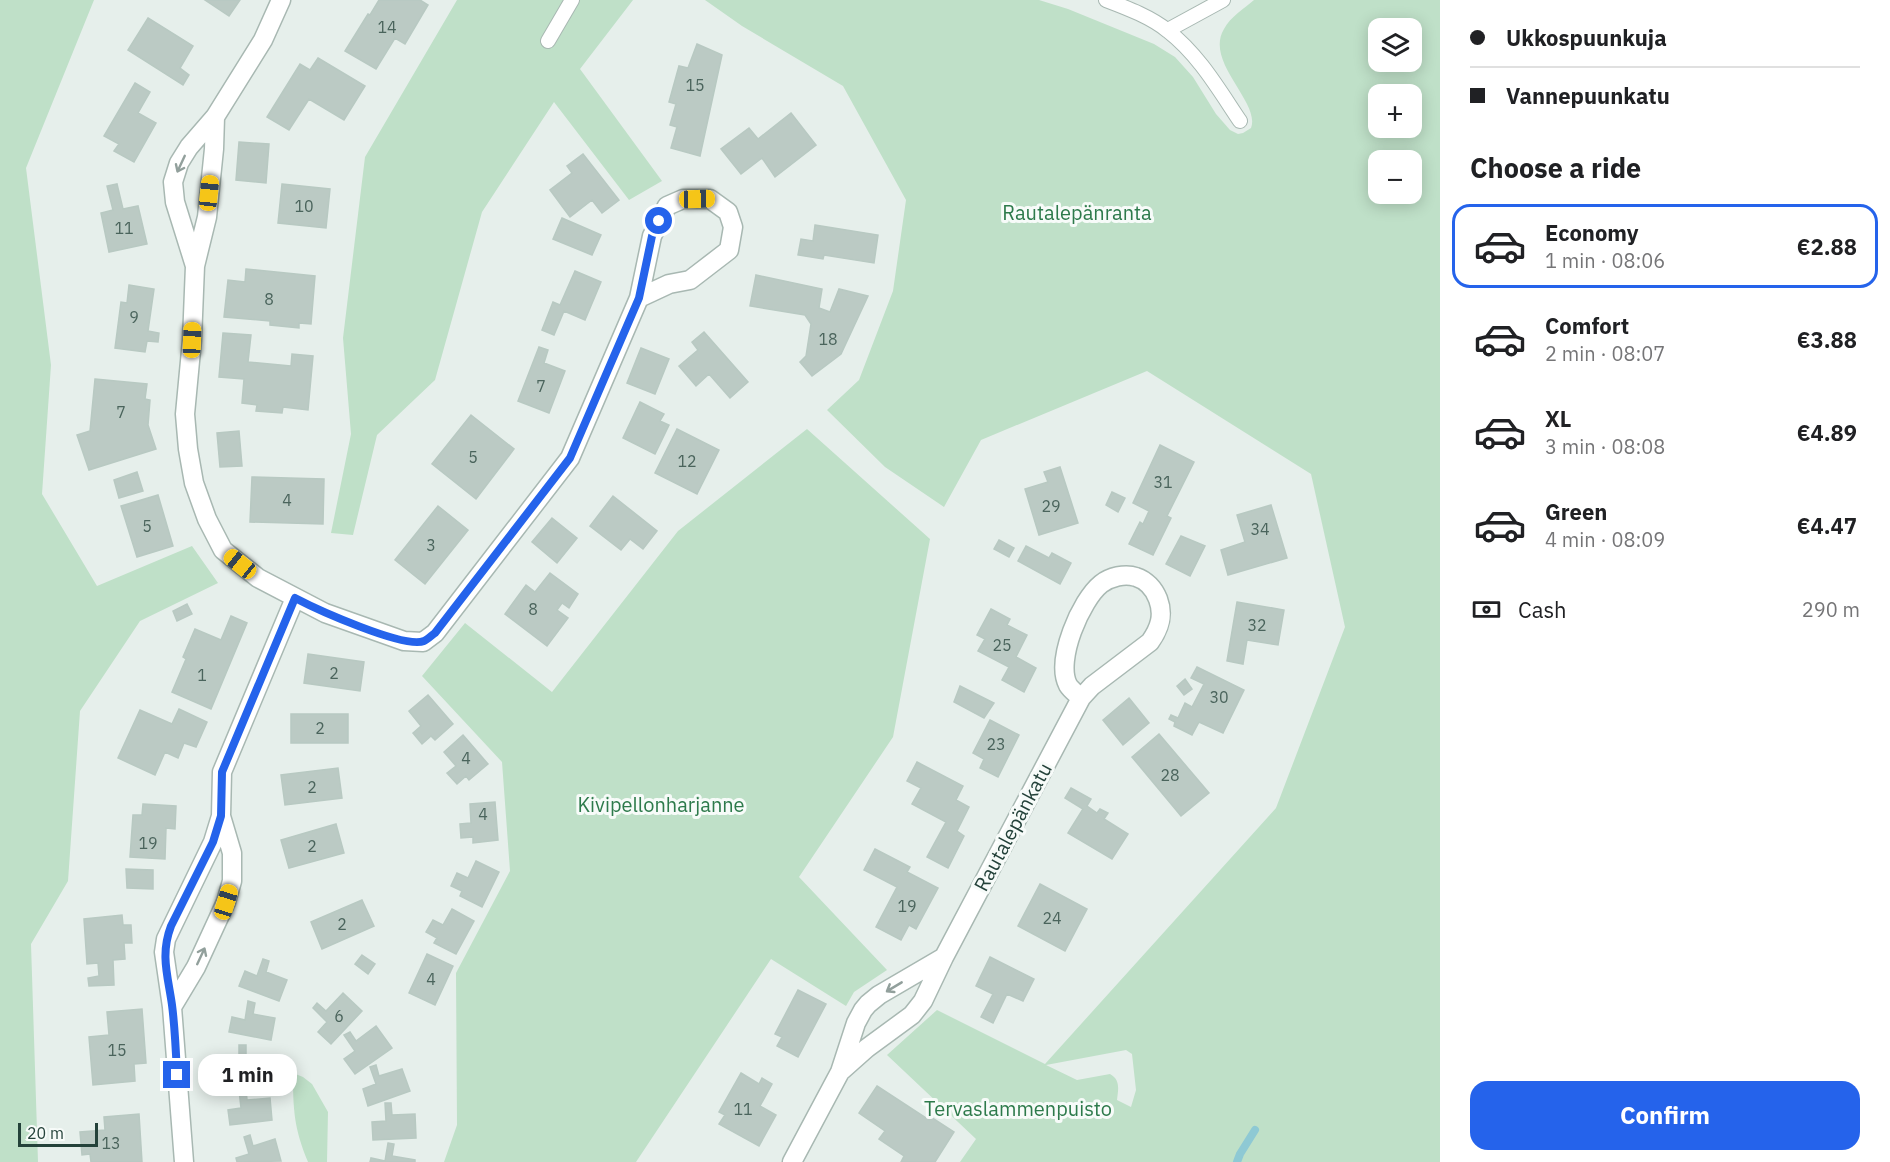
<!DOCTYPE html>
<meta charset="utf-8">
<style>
:root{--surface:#fff;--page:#f2f2f2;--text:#202124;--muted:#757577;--line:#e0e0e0;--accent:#2563eb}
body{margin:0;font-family:"IBM Plex Sans",sans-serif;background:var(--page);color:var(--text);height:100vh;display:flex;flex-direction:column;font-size:22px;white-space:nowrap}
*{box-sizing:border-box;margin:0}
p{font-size:20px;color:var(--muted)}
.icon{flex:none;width:33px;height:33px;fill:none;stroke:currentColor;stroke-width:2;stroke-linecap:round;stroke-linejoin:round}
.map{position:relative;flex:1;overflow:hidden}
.drawer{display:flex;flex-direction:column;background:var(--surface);width:450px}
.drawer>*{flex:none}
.banner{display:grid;align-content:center;height:132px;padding:0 30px;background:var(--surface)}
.fabs{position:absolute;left:1368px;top:18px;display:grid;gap:12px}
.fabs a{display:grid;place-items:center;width:54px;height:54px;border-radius:12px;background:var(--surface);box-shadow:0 3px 15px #0003;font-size:30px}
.scale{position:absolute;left:18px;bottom:15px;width:80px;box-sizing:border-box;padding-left:6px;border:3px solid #24423a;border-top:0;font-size:16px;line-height:21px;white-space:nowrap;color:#24423a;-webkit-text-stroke:4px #f7fbf9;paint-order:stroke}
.end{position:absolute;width:27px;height:27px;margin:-14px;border:8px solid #2563eb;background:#fff;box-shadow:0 0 0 3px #fff}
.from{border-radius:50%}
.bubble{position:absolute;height:42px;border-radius:18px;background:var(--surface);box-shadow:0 3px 15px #0003;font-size:20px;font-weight:700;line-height:42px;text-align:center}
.car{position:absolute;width:18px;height:36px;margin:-18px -9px;border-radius:8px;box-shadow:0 0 4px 2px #0007;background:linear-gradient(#f5c518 24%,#345 0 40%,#f5c518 0 76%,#345 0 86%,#f5c518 0)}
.banner b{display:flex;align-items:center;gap:21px;height:57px;font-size:22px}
.banner b+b{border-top:2px solid var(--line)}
.banner i{width:15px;height:15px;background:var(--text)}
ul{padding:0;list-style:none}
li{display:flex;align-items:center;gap:18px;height:84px;margin:0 12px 9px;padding:0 18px;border:3px solid transparent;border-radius:18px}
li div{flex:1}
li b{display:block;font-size:22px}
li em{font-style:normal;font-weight:700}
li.current{border-color:var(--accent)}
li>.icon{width:54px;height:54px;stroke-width:1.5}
h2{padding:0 30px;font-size:27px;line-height:72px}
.pay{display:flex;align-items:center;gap:15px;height:66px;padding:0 30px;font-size:22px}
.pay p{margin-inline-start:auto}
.action{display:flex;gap:12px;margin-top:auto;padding:12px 30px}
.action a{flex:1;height:69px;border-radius:18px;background:var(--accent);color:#fff;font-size:24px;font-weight:700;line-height:69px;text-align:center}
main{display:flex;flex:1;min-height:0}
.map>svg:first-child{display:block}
.green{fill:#bfe0c8;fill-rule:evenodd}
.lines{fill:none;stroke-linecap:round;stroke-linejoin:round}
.stream{stroke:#8ec9d4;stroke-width:8}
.building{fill:#bbcac4;stroke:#b8c9c2;stroke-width:1.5}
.service-casing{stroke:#a8b8b2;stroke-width:16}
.minor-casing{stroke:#a8b8b2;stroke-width:21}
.service{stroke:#fff;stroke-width:14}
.minor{stroke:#fff;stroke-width:18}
.oneway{stroke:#92a09c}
.route{stroke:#2563eb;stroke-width:8}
.labels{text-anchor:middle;stroke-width:6;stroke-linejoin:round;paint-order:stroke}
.number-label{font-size:16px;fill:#4a645c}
.park-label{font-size:20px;fill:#2d7a4b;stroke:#f7fbf9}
.street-label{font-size:20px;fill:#24423a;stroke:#f7fbf9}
</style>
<main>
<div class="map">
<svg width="1440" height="1162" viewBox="0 0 1440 1162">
<rect width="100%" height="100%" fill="#e6efeb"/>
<path class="green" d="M0,0H94L26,168L51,365L42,494L97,586L192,546L218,583L140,621L80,711L68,881L31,944L38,1162H0Z
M457,0H633L580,69L662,181L629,200L554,102L482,212L435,380L377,435L353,535L331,533L351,434L343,338L365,157Z
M705,0H1039L1068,9L1154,44L1175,57L1193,77L1216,114L1230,130L1238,134L1243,133L1251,128C1261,102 1204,62 1224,29C1230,17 1245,8 1254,0H1440V1162H960L976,1139L887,1055L937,1010L1045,1064L1276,808L1345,627L1311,474L1147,371L981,440L944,507L885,467L827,410L859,380L893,291L906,200L843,86L742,26ZM1378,28H1412V62H1378ZM1378,94H1412V128H1378ZM1378,160H1412V194H1378ZM1126,1050L1132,1054L1136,1090L1131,1107L1117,1100C1118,1090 1121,1080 1110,1074L1077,1080L1046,1065Z
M807,429L930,539L893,737L799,877L887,970L854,992L846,1006L771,959L636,1162H444L457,1125L456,973L510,871L502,762L422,676L465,623L552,692L678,531Z
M293,1073L303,1077L312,1084L328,1112L327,1162H308C294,1128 293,1110 293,1073Z"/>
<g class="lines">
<path class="stream" d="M1237,1162L1240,1154L1255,1130"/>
</g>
<path class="building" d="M205,0H240L229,16Z
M379,0H420L428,5L405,44L395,38L376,69L345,51L368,14L370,15Z
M148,18L193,46L180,68L189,75L183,85L128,50Z
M697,44L722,55L700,156L671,148L677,127L670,125L676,104L669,102L679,66L688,68Z
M318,58L365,86L344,120L309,99L289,130L267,117L300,64L310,70Z
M135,83L150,92L138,113L156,123L134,162L114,151L119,144L104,136Z
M791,113L816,145L775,177L762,158L741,174L721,149L749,128L758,139Z
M239,142L269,144L266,183L236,180Z
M583,154L619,200L602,213L592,200L570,217L550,190L572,173L567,166Z
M117,184L123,209L138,206L147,244L109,252L101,213L113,210L107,186Z
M282,184L330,189L326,228L278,223Z
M562,218L601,235L592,255L553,239Z
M815,225L878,235L874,263L824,255L823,259L798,255L801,239L813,241Z
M246,269L315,276L311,324L299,323V328L270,325V321L224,317L228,280L245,282Z
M575,271L601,282L585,320L564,311L554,335L542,330L553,302L560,305Z
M756,275L822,289L819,308L830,312L839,289L868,296L841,354L812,376L800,362L806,356L811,324L805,315L750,306Z
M129,285L154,289L148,331L159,333L158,342L147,341L145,352L115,348L121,302L127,303Z
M704,332L748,382L730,398L709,374L696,386L679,366L698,350L692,342Z
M223,333L251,335L248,362L291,366L292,354L313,356L308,410L283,407L282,413L256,411L257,405L242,403L244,379L219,377Z
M539,347L548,350L544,363L565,371L549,413L518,401Z
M641,348L669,359L655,394L627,383Z
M95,379L147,384L145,399L150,400L148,425L156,449L89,470L77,435L90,431Z
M640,402L664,414L660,421L669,425L655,454L623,438Z
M471,415L514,449L476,499L432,464Z
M677,429L719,450L697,494L655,473Z
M239,431L242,466L220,467L217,433Z
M1160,445L1194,462L1167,516L1171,518L1153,555L1129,544L1140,522L1143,524L1149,511L1133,503Z
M1060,467L1078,523L1039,535L1025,489L1048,482L1044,472Z
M137,472L143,491L119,498L114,480Z
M252,477L324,479L323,524L250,522Z
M1112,492L1125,498L1118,512L1106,505Z
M158,495L173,546L137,557L121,506Z
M613,496L657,531L643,549L630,539L621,550L590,526Z
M1271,505L1287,558L1228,575L1221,550L1245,542L1237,515Z
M438,506L468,530L425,584L395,560Z
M552,518L577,538L557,563L532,542Z
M1181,536L1205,546L1190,576L1166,564Z
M999,540L1014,548L1009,557L994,549Z
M1026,546L1049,558L1052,553L1071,563L1060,584L1018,561Z
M550,573L578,594L569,608L562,603L557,610L568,618L547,646L505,614L526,585L535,592Z
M1237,602L1284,610L1278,645L1247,640L1243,664L1227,661Z
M187,604L192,614L177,621L173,611Z
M991,609L1010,619L1007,625L1027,635L1016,657L1036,668L1024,692L1002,680L1009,667L978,651L985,639L977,635Z
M231,616L247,623L211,709L172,692L186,659L183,657L195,629L221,640Z
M308,654L364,662L360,691L304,683Z
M1197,667L1244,690L1223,733L1199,722L1192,735L1174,726L1175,722L1169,719L1171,715L1178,718L1185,703L1192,707L1204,684L1191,678Z
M1185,679L1192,689L1184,695L1177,686Z
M960,686L994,703L984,718L954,702Z
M428,695L453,724L435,740L431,736L422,744L413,733L421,726L409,711Z
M1129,698L1149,723L1123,745L1103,720Z
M179,709L207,722L196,747L184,743L178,758L165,752L155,775L118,758L140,710L172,724Z
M291,714H348V743H291Z
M990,720L1019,735L998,777L980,768L984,759L973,753Z
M1159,734L1209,793L1181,816L1132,757Z
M463,735L488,764L469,780L466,776L457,784L447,773L456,766L444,752Z
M917,762L963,786L956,800L969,807L957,831L964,836L948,868L927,857L946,822L912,804L921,788L907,781Z
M338,768L342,798L285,805L281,775Z
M1071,788L1091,799L1087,806L1097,813L1100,809L1108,813L1104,819L1128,834L1112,859L1068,833L1083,809L1065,798Z
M495,802L498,840L473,843V837L461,838L460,824L471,823L470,804Z
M143,804L176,806L175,829L166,828L165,859L130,857L133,815H142Z
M336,824L344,853L289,868L281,840Z
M875,849L910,867L907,872L938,888L916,929L909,925L901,940L876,927L897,887L864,870Z
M476,861L499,872L482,907L460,896L462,891L451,886L457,873L468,878Z
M126,869L153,870V889L127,888Z
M1040,884L1087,909L1065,951L1018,926Z
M362,900L374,926L322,949L311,922Z
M452,909L474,921L456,954L434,943L437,938L426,932L433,920L443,925Z
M122,915L123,925H131L132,943H124L125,959L113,960L114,985L89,986L88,978L99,976L98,963L87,964L84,919Z
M427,954L453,966L435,1005L409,993Z
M362,955L375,964L368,974L355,964Z
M990,957L1034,979L1023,1001L1007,994L993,1023L981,1017L993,994L976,986Z
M263,959L269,961L266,972L287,980L279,1001L239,986L245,971L257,976Z
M798,990L826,1004L798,1057L777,1046L782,1037L775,1034Z
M343,993L362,1011L331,1044L318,1032L327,1022L313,1008L317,1003L326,1011Z
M248,1001L255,1003L253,1014L275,1018L271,1040L229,1032L232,1017L245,1020Z
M142,1009L146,1063L134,1064L135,1081L93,1085L89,1037L109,1035L107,1012Z
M376,1026L392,1048L355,1074L344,1059L355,1051L344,1035L350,1032L356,1041Z
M239,1045H246V1057H268V1080L225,1079L226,1063L239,1064Z
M376,1065L379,1076L402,1069L410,1091L368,1106L363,1089L376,1084L370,1067Z
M741,1073L759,1084L762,1078L772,1084L760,1106L776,1115L759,1146L719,1124L725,1115L719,1112Z
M877,1086L929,1120L931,1117L954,1132L935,1162H901L904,1156L879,1139L885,1131L859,1113Z
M246,1089L247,1100L270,1098L272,1120L230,1125L228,1110L241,1108L239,1090Z
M385,1103H391L392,1115L415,1114L416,1138L373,1140L372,1122L386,1121Z
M139,1114L142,1162H91L90,1154L82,1155L80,1132L105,1130L104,1117Z
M250,1135L253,1146L275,1139L281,1161L237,1162L236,1158L249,1154L244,1137Z
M388,1143L394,1144L392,1156L415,1160V1162H370L371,1158L385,1161Z"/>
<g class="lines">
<defs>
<path id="service" d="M1106,0C1127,8 1151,17 1168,31C1199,55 1219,90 1240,121
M1168,30L1223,0
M548,41L572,0"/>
<path id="minor" d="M215,117L214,149L207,217L195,266L192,340L185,414L188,449L194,483L207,519L223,550L258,578L325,613L404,641L423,642L435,633L570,458L639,298L652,236L667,206L683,199H710L728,212L733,227L729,250L690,280L669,284L639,298
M195,266L175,202L173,182L179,163L189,147L215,117L263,40L281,0
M172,1007L196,967L226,902L232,881V853L221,816
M840,1072L867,1048L912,1015L923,1001L944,957L1081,698L1092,686L1150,642C1160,628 1164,615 1158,599C1154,589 1146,580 1136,577C1125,573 1110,577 1101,584C1081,600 1055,660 1068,685C1071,690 1077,694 1081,698
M184,1162L172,1007L164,952L166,939L213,842L221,816L222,772L295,598
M792,1162L840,1072L856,1023L863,1010L868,1004L879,995L944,957"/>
</defs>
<use href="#service" class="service-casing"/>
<use href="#minor" class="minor-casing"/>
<use href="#service" class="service"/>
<use href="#minor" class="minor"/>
</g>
<defs><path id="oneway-shaft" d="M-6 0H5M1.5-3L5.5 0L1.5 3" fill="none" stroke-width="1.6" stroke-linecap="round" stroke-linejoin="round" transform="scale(1.5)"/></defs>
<g class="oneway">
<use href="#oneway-shaft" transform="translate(181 164) rotate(115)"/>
<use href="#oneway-shaft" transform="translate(201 956) rotate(-65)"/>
<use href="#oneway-shaft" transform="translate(894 987) rotate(149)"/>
</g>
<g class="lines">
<path class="route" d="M177,1075C176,1052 175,1028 172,1005C168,976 160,955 171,926L213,842L221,816L222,772L295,598C316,609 404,649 424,641C427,640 432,635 435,633L570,458L639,298L652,236L659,221"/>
</g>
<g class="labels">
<g class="number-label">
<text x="387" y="33">14</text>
<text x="695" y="91">15</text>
<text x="304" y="212">10</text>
<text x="124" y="234">11</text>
<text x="269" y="305">8</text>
<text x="134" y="323">9</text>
<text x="828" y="345">18</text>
<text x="541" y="392">7</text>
<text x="121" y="418">7</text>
<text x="473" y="463">5</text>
<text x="687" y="467">12</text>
<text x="1163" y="488">31</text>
<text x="287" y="506">4</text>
<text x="1051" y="512">29</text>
<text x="147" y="532">5</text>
<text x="1260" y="535">34</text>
<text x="431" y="551">3</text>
<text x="533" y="615">8</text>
<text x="1257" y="631">32</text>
<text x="1002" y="651">25</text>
<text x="334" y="679">2</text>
<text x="202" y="681">1</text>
<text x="1219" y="703">30</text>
<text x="320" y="734">2</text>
<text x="996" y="750">23</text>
<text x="466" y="764">4</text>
<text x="1170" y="781">28</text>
<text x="312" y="793">2</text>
<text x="483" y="820">4</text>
<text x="148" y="849">19</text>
<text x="312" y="852">2</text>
<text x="907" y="912">19</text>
<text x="1052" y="924">24</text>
<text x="342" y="930">2</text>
<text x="431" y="985">4</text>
<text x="339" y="1022">6</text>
<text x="117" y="1056">15</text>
<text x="743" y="1115">11</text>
<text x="111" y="1149">13</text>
</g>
<g class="park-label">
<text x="1077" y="220">Rautalepänranta</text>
<text x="661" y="812">Kivipellonharjanne</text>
<text x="1018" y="1116">Tervaslammenpuisto</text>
</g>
<g class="street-label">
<text transform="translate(1013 827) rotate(-62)" y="7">Rautalepänkatu</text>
</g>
</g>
</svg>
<div class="fabs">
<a><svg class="icon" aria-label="layers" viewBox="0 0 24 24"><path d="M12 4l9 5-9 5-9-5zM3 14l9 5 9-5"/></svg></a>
<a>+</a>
<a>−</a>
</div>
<div class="scale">20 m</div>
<i class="end from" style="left:659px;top:221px"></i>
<i class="end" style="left:177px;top:1075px"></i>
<div class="bubble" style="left:198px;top:1054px;width:99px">1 min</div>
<i class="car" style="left:209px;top:193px;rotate:6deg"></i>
<i class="car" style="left:697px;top:199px;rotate:89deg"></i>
<i class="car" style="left:192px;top:340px;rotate:2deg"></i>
<i class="car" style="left:240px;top:564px;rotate:309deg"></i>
<i class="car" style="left:226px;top:902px;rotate:17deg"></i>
</div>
<section class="drawer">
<div class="banner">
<b><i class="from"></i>Ukkospuunkuja</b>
<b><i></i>Vannepuunkatu</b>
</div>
<h2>Choose a ride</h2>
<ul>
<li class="current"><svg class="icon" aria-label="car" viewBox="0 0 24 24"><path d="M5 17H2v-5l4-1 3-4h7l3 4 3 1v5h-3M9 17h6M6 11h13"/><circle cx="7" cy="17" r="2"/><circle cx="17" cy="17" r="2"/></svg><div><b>Economy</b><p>1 min · 08:06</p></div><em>€2.88</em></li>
<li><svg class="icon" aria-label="car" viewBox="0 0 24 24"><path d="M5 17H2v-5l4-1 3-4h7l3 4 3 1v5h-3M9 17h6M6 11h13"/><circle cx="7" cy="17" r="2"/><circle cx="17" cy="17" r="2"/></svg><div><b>Comfort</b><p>2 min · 08:07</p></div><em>€3.88</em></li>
<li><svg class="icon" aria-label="car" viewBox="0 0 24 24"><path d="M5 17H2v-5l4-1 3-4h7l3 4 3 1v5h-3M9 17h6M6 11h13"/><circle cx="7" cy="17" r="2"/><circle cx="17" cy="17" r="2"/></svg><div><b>XL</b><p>3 min · 08:08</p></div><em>€4.89</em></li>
<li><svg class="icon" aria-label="car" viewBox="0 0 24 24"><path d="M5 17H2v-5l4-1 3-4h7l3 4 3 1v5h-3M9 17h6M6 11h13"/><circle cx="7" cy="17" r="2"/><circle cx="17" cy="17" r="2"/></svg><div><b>Green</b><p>4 min · 08:09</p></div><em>€4.47</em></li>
</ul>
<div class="pay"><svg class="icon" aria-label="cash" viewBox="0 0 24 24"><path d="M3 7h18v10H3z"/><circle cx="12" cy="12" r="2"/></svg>Cash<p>290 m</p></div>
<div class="action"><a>Confirm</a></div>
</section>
</main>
